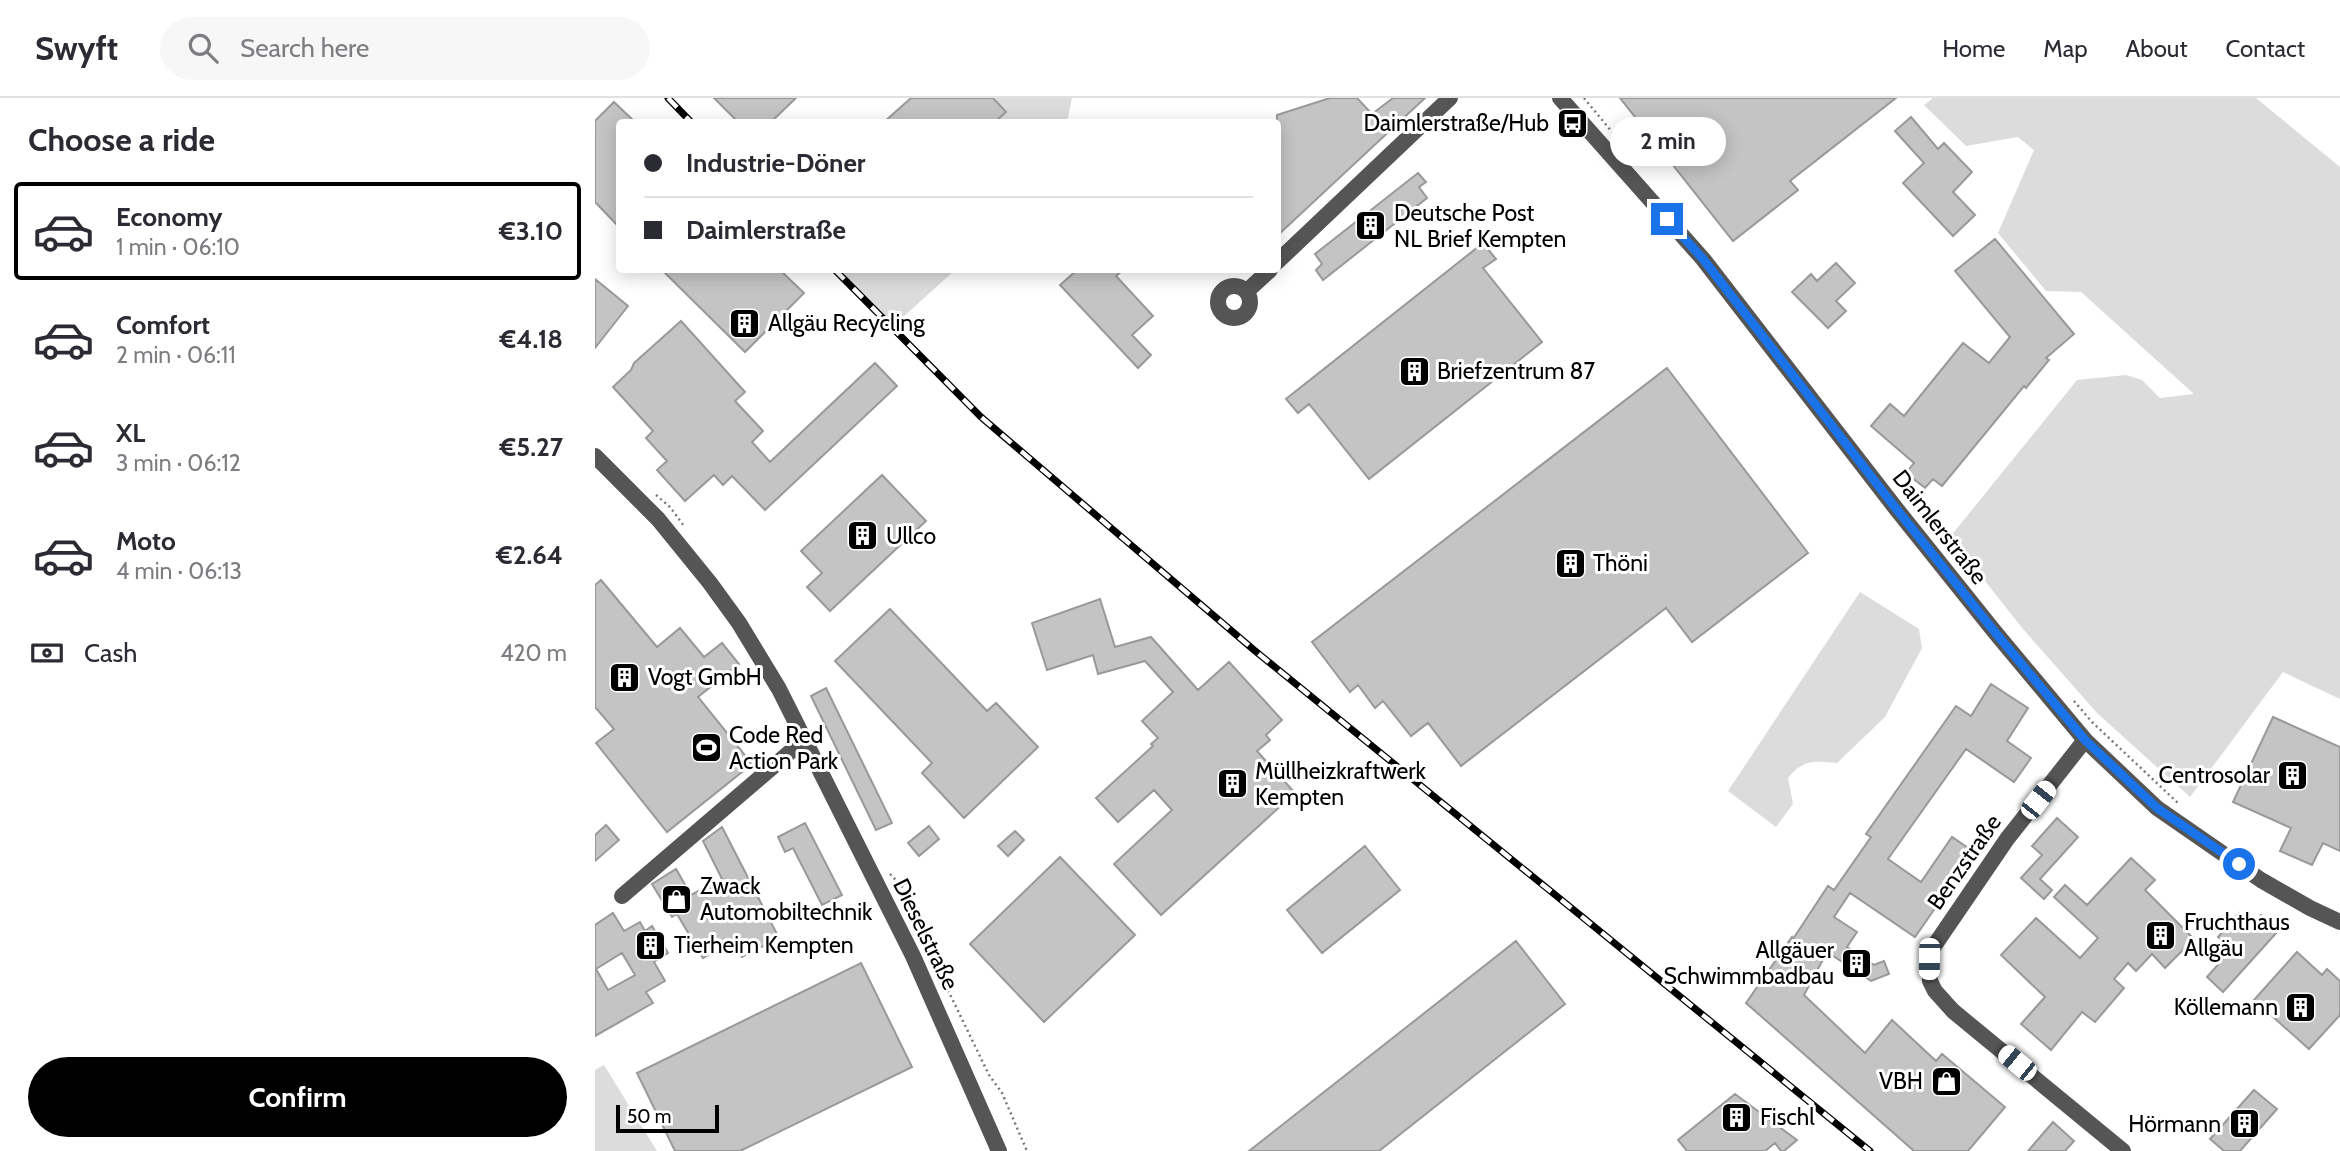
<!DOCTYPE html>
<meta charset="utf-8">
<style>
:root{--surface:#fff;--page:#f7f7f7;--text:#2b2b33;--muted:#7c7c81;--line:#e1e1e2;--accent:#000}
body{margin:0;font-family:Cabin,sans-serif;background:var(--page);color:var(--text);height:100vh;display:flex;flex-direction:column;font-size:26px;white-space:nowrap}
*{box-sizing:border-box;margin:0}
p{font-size:23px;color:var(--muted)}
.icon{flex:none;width:38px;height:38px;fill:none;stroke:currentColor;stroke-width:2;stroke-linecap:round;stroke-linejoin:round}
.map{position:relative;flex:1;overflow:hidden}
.details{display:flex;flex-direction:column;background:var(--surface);width:595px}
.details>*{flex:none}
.top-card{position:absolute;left:21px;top:21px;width:665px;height:154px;border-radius:7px;box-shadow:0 4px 18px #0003;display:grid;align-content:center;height:154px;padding:0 28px;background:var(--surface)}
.scale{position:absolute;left:21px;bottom:18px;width:103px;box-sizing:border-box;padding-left:7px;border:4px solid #000;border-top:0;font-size:19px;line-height:24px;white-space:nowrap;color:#000;-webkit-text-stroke:5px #fff;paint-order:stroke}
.end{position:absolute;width:32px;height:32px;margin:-16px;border:9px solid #1a73e8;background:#fff;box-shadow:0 0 0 4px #fff}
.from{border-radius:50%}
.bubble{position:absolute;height:49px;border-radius:24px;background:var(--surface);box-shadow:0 4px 18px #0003;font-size:23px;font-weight:700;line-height:49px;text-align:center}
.car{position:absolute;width:21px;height:42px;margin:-21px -10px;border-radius:9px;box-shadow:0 0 5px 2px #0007;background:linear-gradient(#fff 24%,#345 0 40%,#fff 0 76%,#345 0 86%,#fff 0)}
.top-card b{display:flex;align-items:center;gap:24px;height:66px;font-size:26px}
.top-card b+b{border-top:2px solid var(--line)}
.top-card i{width:18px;height:18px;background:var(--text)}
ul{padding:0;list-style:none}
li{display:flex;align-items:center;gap:21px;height:98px;margin:0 14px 10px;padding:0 14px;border:4px solid transparent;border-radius:7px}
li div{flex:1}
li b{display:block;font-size:26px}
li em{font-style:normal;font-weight:700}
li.current{border-color:var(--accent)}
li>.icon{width:63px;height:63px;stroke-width:1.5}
h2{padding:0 28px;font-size:32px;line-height:84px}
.pay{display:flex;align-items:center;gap:18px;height:77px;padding:0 28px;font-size:26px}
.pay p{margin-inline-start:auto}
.primary-button{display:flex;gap:14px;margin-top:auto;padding:14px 28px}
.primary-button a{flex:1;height:80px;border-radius:42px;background:var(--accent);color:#fff;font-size:28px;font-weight:700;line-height:80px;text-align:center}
header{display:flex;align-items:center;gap:42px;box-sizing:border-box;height:98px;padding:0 35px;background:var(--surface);border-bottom:2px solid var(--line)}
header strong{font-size:33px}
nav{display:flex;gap:38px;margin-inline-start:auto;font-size:24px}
.search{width:490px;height:63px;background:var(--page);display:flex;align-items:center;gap:18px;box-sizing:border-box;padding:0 24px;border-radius:38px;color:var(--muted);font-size:26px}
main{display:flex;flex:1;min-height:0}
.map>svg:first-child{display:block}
.green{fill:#dcdcdc}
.building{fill:#c4c4c4;stroke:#999;stroke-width:2;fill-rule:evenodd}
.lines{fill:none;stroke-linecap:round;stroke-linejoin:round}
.path{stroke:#777;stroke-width:2.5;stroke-dasharray:2 3.5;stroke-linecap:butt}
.minor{stroke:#555;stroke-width:16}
.rail-casing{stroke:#000;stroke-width:7}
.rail{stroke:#fff;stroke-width:4.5;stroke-dasharray:13;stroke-linecap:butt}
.route{stroke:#1a73e8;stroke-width:9}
.labels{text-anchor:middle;stroke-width:6;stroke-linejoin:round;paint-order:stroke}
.poi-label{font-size:23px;fill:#000;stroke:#fff;text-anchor:start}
.street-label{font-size:23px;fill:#000;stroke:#fff}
</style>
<header>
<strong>Swyft</strong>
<div class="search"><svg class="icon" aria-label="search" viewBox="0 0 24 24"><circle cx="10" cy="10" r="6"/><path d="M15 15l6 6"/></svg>Search here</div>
<nav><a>Home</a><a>Map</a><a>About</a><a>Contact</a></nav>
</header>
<main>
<section class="details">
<h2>Choose a ride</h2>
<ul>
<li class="current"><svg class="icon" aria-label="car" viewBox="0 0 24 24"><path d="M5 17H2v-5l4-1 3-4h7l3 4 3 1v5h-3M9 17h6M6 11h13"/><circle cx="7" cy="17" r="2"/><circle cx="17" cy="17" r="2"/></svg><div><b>Economy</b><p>1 min · 06:10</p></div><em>€3.10</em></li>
<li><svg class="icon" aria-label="car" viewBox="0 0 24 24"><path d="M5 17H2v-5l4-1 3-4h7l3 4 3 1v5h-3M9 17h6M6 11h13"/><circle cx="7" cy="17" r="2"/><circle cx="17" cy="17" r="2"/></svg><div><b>Comfort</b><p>2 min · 06:11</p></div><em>€4.18</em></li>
<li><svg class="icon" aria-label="car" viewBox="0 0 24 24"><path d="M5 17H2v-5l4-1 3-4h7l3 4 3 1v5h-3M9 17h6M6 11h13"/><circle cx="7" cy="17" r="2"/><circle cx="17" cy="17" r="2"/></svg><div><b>XL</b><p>3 min · 06:12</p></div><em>€5.27</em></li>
<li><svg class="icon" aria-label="car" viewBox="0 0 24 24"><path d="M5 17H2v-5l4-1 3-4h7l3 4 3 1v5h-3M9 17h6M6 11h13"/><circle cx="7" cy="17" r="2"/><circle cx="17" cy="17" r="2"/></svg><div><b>Moto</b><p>4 min · 06:13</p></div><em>€2.64</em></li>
</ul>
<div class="pay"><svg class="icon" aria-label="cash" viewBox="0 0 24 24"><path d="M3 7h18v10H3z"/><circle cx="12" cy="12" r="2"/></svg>Cash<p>420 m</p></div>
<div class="primary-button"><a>Confirm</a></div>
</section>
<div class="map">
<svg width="1745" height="1053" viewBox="0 0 1745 1053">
<rect width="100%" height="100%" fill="#fff"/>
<path class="green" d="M401,0H477L472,24H400L411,14L399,1Z
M1338,0H1661L1745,69V601L1688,574L1595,699L1502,615L1428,531L1355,439L1482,282L1531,277L1547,282L1565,300L1599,296L1486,194L1451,193L1403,135L1439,52L1423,39L1371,48L1329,7Z
M240,172H360L297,229Z
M1265,494L1324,531L1327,550L1290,619L1242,665C1219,663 1208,661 1193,680L1198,706L1181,729L1133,693Z
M9,967L62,1053H0V972Z"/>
<path class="building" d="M119,0H201L176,24H143Z
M316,0H398L411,14L400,24H289Z
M735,0H762L777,16L798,0H830L682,138V17Z
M1025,0H1301L1195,83L1203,92L1138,143Z
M19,4L40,24H24V129L0,104V23Z
M1316,19L1343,51L1349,45L1377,74L1358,94L1380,117L1358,138L1308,85L1329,65L1300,33Z
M823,75L831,84L824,89L832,100L728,182L721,172L727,166L720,156Z
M1400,141L1479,236L1451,260L1454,262L1431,290L1429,288L1347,388L1338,381L1330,390L1311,375L1319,365L1276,328L1295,306L1309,318L1368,245L1394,265L1415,239L1360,173Z
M888,145L901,161L888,170L947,244L774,381L714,306L703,315L691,301Z
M1241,165L1260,185L1241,203L1251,213L1233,230L1197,194L1216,176L1222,183Z
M67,172H185L209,195L150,254Z
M482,172H528L521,178L558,218L537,237L556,257L543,270L465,187Z
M0,181L33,208L0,250Z
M86,223L150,294L140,303L168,333L157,344L175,364L280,265L302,288L170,412L137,378L128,387L119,377L90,403L62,372L72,363L51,340L58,333L18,289L36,272L39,265Z
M1072,270L1213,455L1097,544L1071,510L866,668L833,625L816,638L788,603L780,610L763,587L755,594L717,544Z
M287,377L331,423L235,513L212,489L227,475L206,453Z
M6,482L62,549L85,530L109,559L127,545L144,566L103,599L157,666L72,734L1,645L19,631L0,609V487Z
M505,501L520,549L556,539L603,592L634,564L687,622L671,637L675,642L662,653L700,695L566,817L519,766L577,712L559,692L523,724L501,700L558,648L556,646L563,640L547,623L578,594L550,563L503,576L498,557L452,572L437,525Z
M295,511L392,613L401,605L443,649L369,720L327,675L337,665L240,563Z
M1396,586L1433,610L1412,643L1436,660L1419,684L1371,651L1293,761L1326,784L1357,739L1379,754L1320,839L1255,795L1239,819L1262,834L1252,849L1279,867L1289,863L1294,876L1276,883L1232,854L1209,897L1270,955L1297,922L1341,963L1347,956L1410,1009L1373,1053H1319L1151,905L1197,839L1198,841L1233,788L1239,792L1276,739L1271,736L1361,608L1376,618Z
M231,590L297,725L281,732L216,598Z
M1678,619L1745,649V753L1728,745L1717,767L1685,753L1696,730L1638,704Z
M1462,720L1483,739L1445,781L1457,792L1449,801L1426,780L1447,757L1437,748Z
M210,725L247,797L227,807L198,750L190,754L183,739Z
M11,727L24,742L0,763V737Z
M334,728L344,741L324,758L313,745Z
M127,729L184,840L147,859L138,842L108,860L82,816L77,819L57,786L81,771L96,797L127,781L108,743Z
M420,733L429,742L413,758L403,748Z
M770,748L805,792L727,855L692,812Z
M465,759L540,837L449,924L375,846Z
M1536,760L1560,782L1550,792L1599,841L1570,870L1557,856L1541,873L1533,865L1519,881L1529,890L1500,924L1487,914L1456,952L1426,926L1450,899L1406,857L1441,820L1485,860L1503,840L1459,799L1470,787L1492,807Z
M18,815L29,833L45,824L50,833L57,828L73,855L59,864L70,883L51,894L58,905L0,938V827ZM27,855L40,877L13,892L1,871Z
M1644,815L1657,827L1666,817L1683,833L1628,894L1612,879L1637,851L1623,839Z
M921,843L970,906L784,1053H654Z
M1702,854L1727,877L1732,871L1745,883V917L1714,951L1659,902Z
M266,865L317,969L145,1053H80L42,975Z
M1659,992L1682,1011L1645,1053H1629L1615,1041Z
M1140,996L1202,1042L1189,1053H1186L1180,1045L1170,1053H1092L1083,1042Z
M1458,1024L1479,1043L1470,1053H1433Z"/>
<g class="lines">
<path class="path" d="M989,0L1027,46
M61,397L75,409L89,428
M1479,603L1497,624L1584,706
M295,776L315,797L317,820
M324,835L334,843L342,857L350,886L394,977L407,995L432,1053"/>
<path class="minor" d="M965,0L1108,161L1299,408L1399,533L1490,642L1562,710L1666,782L1715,810L1745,824
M682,164L855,0
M623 204a16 16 0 1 1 32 0a16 16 0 1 1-32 0Z
M652,193L675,172
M0,358L63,421L115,485L144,525L184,591L318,858L404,1053
M1490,642L1412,741L1337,851L1334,861L1335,883L1340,893L1358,913L1528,1053
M27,798L209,642"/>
<defs>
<path id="rail" d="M73,0L96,24
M240,172L386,319L659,552L1275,1053"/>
</defs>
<use href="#rail" class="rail-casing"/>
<use href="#rail" class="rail"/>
</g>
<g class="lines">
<path class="route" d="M1072,121L1108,161L1299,408L1399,533L1490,642L1562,710L1644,766"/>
</g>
<defs>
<symbol id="bus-square" viewBox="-11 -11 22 22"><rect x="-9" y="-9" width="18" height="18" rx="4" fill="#000" stroke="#fff"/><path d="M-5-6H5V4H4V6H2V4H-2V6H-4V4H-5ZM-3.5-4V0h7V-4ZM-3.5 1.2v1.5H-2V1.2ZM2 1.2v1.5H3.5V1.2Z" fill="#fff"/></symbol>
<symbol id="building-square" viewBox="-11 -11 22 22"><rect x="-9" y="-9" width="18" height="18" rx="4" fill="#000" stroke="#fff"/><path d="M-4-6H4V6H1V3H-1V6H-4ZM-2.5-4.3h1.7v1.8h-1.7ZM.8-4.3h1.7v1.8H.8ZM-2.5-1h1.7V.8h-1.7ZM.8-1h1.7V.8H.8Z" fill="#fff"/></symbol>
<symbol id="stadium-square" viewBox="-11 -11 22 22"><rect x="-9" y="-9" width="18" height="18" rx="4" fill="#000" stroke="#fff"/><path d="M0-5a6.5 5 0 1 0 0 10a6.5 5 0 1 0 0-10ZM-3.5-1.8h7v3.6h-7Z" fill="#fff"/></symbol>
<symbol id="shop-square" viewBox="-11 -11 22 22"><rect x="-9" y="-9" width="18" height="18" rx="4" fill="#000" stroke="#fff"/><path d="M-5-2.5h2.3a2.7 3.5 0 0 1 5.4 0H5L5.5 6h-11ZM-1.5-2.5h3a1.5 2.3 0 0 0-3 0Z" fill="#fff"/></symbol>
</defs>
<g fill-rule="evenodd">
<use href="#bus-square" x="960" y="8" width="35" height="35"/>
<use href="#building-square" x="758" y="110" width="35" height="35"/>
<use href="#building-square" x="132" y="208" width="35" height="35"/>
<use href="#building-square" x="802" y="256" width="35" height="35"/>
<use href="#building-square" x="250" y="420" width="35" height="35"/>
<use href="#building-square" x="958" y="448" width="35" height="35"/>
<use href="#building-square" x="12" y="562" width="35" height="35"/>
<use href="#stadium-square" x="94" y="632" width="35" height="35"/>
<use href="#building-square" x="1680" y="660" width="35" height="35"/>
<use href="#building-square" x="620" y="668" width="35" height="35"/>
<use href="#shop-square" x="64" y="784" width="35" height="35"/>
<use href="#building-square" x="1548" y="820" width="35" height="35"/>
<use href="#building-square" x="38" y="830" width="35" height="35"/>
<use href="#building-square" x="1244" y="848" width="35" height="35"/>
<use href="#building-square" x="1688" y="892" width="35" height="35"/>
<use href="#shop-square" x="1334" y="966" width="35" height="35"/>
<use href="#building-square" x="1124" y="1002" width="35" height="35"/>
<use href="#building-square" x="1632" y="1008" width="35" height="35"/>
</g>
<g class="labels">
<g class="poi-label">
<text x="954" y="33" text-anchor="end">Daimlerstraße/Hub</text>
<text x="799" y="123">Deutsche Post<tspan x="799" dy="26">NL Brief Kempten</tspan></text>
<text x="173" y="233">Allgäu Recycling</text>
<text x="842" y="281">Briefzentrum 87</text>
<text x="291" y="446">Ullco</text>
<text x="998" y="473">Thöni</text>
<text x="53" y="587">Vogt GmbH</text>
<text x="134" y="645">Code Red<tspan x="134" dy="26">Action Park</tspan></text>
<text x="660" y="681">Müllheizkraftwerk<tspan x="660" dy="26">Kempten</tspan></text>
<text x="1675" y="685" text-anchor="end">Centrosolar</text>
<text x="105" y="796">Zwack<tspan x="105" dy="26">Automobiltechnik</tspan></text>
<text x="1589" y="832">Fruchthaus<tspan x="1589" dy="26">Allgäu</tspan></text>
<text x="79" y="855">Tierheim Kempten</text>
<text x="1239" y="860" text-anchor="end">Allgäuer<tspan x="1239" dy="26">Schwimmbadbau</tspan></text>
<text x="1683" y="917" text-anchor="end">Köllemann</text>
<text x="1328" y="991" text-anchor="end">VBH</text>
<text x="1165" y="1027">Fischl</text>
<text x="1626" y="1034" text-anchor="end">Hörmann</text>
</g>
<g class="street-label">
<text transform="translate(1345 429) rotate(52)" y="8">Daimlerstraße</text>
<text transform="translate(1369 764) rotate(-55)" y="8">Benzstraße</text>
<text transform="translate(331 836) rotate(64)" y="8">Dieselstraße</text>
</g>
</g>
</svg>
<div class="scale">50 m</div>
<i class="end from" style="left:1644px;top:766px"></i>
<i class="end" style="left:1072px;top:121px"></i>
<div class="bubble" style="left:1015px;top:19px;width:116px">2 min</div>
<i class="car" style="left:1443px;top:702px;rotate:38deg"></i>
<i class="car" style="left:1334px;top:861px;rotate:181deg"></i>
<i class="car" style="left:1422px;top:965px;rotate:309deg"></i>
<div class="top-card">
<b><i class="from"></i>Industrie-Döner</b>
<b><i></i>Daimlerstraße</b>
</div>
</div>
</main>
